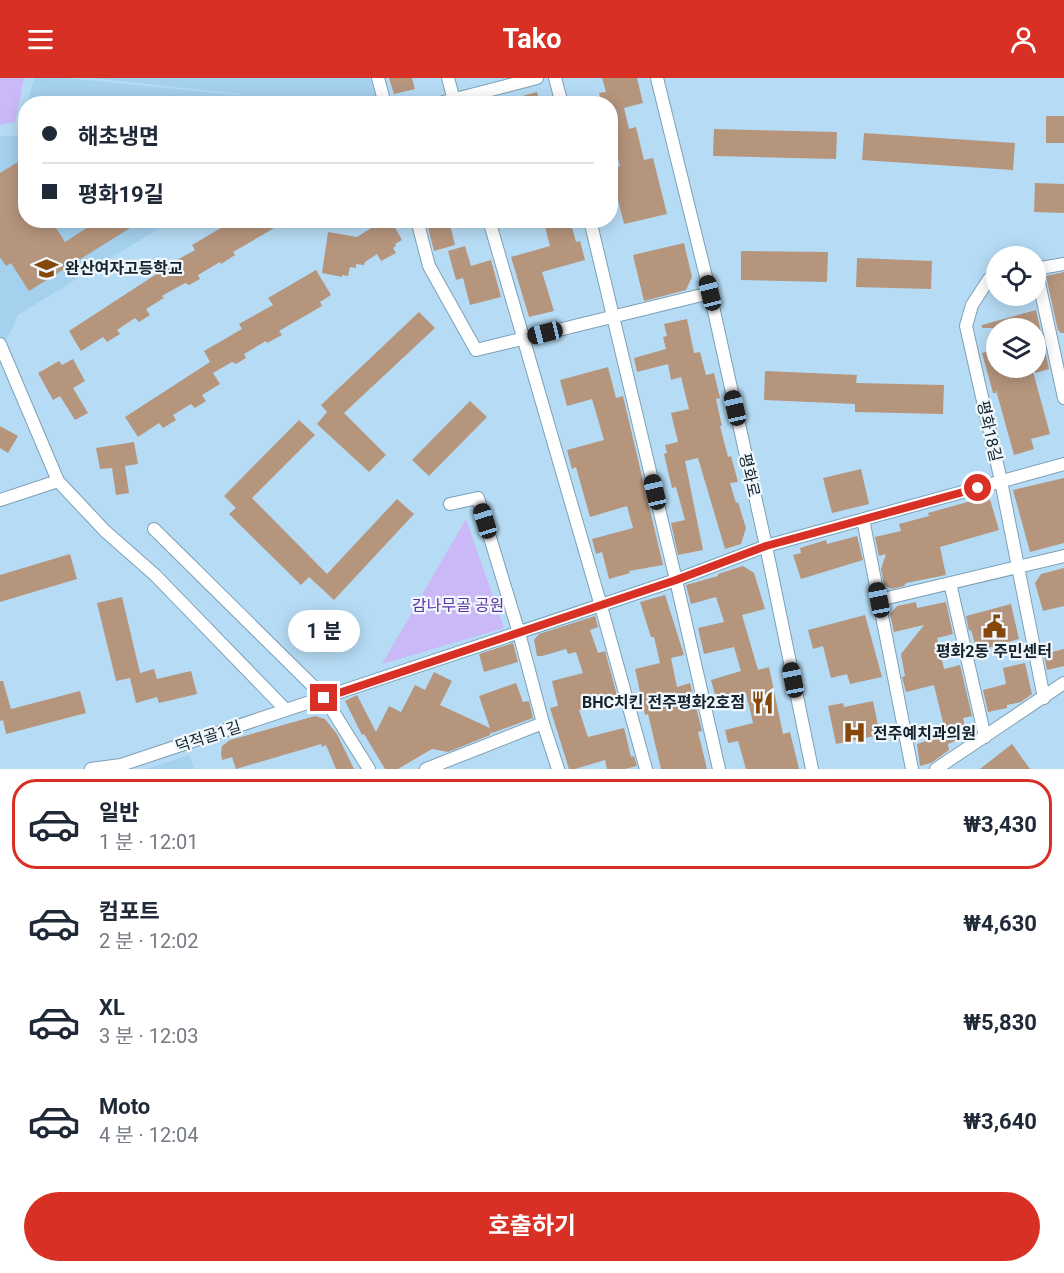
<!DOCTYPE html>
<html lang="ko">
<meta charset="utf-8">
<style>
:root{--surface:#fff;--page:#f6f6f7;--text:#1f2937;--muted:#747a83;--line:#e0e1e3;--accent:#d93025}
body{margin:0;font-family:Roboto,"Noto Sans KR",sans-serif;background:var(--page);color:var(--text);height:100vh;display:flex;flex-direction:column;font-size:22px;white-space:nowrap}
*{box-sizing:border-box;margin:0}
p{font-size:20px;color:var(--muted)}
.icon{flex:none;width:33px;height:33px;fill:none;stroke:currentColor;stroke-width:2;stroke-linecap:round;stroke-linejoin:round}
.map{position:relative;height:691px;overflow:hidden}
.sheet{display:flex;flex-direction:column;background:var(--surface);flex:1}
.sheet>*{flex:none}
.hud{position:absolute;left:18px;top:18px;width:600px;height:132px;border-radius:24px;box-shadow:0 3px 15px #0003;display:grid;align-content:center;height:132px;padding:0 24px;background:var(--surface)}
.fabs{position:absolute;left:986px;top:168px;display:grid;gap:12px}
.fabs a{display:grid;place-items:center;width:60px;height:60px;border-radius:50%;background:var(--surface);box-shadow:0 3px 15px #0003;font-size:30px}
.end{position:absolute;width:27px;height:27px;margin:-14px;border:8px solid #d93025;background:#fff;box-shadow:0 0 0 3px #fff}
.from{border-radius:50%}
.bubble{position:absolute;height:42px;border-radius:21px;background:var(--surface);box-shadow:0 3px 15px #0003;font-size:20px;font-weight:700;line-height:42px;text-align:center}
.car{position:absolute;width:18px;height:36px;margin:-18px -9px;border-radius:8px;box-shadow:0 0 4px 2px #0007;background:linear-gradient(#222 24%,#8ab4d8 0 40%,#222 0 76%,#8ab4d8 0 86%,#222 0)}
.hud b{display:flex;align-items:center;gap:21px;height:57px;font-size:22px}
.hud b+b{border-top:2px solid var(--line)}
.hud i{width:15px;height:15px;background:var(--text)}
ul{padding:10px 0 0;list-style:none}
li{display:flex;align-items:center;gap:18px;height:90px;margin:0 12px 9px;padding:0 12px;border:3px solid transparent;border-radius:24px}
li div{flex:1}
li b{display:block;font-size:22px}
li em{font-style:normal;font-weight:700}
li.current{border-color:var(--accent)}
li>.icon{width:54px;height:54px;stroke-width:1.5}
.primary-button{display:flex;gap:12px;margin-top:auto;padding:12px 24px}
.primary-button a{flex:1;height:69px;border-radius:36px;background:var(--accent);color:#fff;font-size:24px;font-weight:700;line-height:69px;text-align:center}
header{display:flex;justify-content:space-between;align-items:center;height:78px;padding:0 24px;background:var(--accent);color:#fff;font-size:27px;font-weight:700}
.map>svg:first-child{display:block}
.built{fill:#a4d1ee}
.green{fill:#cab9f6}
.building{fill:#b6957d}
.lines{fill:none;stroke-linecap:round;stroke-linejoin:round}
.street-casing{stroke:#7ca0b7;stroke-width:14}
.street{stroke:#fff;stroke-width:12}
.route{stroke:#d93025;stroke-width:8}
.labels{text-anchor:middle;stroke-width:4.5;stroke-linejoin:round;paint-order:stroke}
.poi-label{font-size:16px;font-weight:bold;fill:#15232c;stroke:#f0f8fd;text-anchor:start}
.street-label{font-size:16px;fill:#15232c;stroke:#f0f8fd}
.park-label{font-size:16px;fill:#5f32a4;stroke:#f0f8fd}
</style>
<header><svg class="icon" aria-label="menu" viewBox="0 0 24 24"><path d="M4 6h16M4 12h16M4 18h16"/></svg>Tako<svg class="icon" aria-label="person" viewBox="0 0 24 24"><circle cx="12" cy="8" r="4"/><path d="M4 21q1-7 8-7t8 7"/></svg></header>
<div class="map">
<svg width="1064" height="691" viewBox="0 0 1064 691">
<rect width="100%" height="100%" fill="#b6dcf5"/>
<path class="built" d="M34,0H66L239,17L243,25H28Z
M91,0H370L377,25H245L240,16Z
M25,39L26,142L171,143L18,237L12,251L3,266L0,258V58H21Z
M189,677L194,691H147Z"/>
<path class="green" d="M0,0H24L15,44L0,47Z
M466,441L504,550L382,586Z"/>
<path class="building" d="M389,0H412L415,11L394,16Z
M602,0H637L643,25L624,30L629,51L636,49L644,82L653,80L667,136L624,146L610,90L620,88L610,49V26H602L599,15L606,14Z
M537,14L540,26H508V22Z
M1046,38H1064V65H1046Z
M714,51L837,54L836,81L713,78Z
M864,55L1015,65L1013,92L862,82Z
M26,79V142H51L65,164L99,142H143L29,213L11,185L6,188L0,179V95Z
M1035,105L1064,106V135L1034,134Z
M223,142H272L276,149L233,174L235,177L221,186L220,184L198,197L200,201L189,207L185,205L162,218L164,220L146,231L150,237L139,244L135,240L117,252L120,256L107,264L103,259L81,273L69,253L158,195L157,193L195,172L192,167L226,147Z
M384,142H391L402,162L395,166L396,168L393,170L396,175L381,183L377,176L365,184L364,187L356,186V190L350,189L348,198L342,197V199L322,195L328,154L357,159Z
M426,142H449L455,167L434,173Z
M568,142H570L576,164L580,163L585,182L542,194L554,233L529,239L511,179L550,168L545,149Z
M684,165L692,199L686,212L644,223L633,177Z
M465,168L471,188L491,182L501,219L470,227L463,200L456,202L448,173Z
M741,173L828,174L827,204L741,202Z
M857,180L932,183L931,211L856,209Z
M316,192L331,217L320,224L322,228L279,253L282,257L267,265L266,263L244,276L246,280L236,286L232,284L213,295L220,306L202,317L206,323L195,330L191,326L173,337L176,342L163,350L159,345L138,359L125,339L210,284L204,273L242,251L239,246L273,227L268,220Z
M1064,194V255H1060V253H1058L1046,198Z
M1036,232L1049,291L1035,295V250H982V247Z
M419,234L435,250L344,335L386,377L369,394L317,346L327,334L321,327Z
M687,241L694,275L700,274L706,297L714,295L720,320L716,321L722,348H720L728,379L731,378L738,404L730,405L736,425L738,424L746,450L741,466L725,471L698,380L685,383L703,472L678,477L671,445L685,442L676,409L672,410L664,376L667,375L665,367L678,364L671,335L689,331L681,299L671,302L668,286L637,294L634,280L666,271L663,259L667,258L664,246Z
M996,271V290H1032L1050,356L1031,361L1034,371L1014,377L996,312V315H993L982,275Z
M73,281L85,303L73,310L88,335L75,342L60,318L53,322L38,295L59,283L62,287Z
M608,289L616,320L623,318L663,487L629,493L630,495L609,501L602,474L596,476L592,461L633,450L627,428L590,439L576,389L572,391L567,372L604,362L592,321L567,328L560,302Z
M765,293L857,297L856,305L944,307L943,336L855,334V326L764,322Z
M470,323L487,339L429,398L412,382Z
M299,342L315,357L252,420L327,496L397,421L414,436L334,522L309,499L301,507L229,436L236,430L224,418Z
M0,348L18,358L8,375L0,370Z
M134,364L138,386L125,388L129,415L116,417L112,390L100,391L96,370Z
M861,391L869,426L832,435L823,400Z
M1064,400V465L1030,474L1013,412Z
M989,418L999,452L940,469L946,497L906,505L904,508L892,511L884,507L881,491L886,476L879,478L875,459L901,453L899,446L929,438L928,435Z
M857,458L863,482L801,501L793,477L801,475L800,470L826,462L827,466Z
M70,476L77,501L0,524V497Z
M743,488L754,495L765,531L742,537L758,592L769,589L783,656L790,654L799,691H746L738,663L728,665L725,652L753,645L746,615L717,623L711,602L741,593L734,569L704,576L698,550L724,544L716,519L691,526L686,507L718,498V496Z
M1064,490V528L1043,533L1035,505L1041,496Z
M665,517L684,577L671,580L677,609L690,605L702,653L698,654L707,691H661L648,636L645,637L635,591L660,585L654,559H651L640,524Z
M122,519L140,595L154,591L157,601L191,593L197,616L159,625L157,619L136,625L130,600L116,603L97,525Z
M916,524L917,530L946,524L953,556L937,560L944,591L960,587L972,638L963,640L967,658L948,666L949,672L931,685L920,688L917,666L946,657L934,607L906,614L902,599L905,598L901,576L924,547L894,554L890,536L897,528Z
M1011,526L1019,561L977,573L971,552L969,553L966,538Z
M865,537L882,599L850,606L847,596L831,600L823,568L813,571L808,552Z
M595,538L598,549L590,552L598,575L605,573L618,621L579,632L588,659L624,650L631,679L634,678L637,688L625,691H607L605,682L575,691H569L550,630L558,628L552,603L583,595L576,574L568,576L566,571L542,578H537L534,562L539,556Z
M513,565L518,584L484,594L479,576Z
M1064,571V588L1047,592L1044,576Z
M1025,585L1032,616L1021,624L1007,627V630L988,634L983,612L1006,606L1003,590Z
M434,594L452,603L440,627L490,650L479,618L516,605L523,624L529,623L533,640L492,655L491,654L490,657L448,674L432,671L398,691H385L364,656L362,657L345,623L357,617L376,654L389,628L401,634L415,607L425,612Z
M0,603H3L11,631L80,613L86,635L6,656L3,642L0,643Z
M873,623L880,657L836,666L828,628L843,625L844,629Z
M315,638L325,641L337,656L354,691H336L326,667L322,669L321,666L236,691L232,679L222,682L221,675L222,668L230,662Z
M1012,666L1030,691H980Z"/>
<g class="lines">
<defs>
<path id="street" d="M378,0L385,26
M448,0L455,26
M555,0L562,26
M657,0L710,215L766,468L812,691
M436,26L537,0
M417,142L429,188L476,272L710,215
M489,142L601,528L646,691
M590,142L676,502L719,691
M1035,191L1064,186
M1036,191L1064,320
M996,200L989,201L972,227L966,248L1001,403L1044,620
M0,266L58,403L105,453L155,497L286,632
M0,422L58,403
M450,426L478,420L519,555L543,645L558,691
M863,441L912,691
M154,451L324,619L369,691
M950,505L985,659
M879,522L1064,478
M91,691L121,687L676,502L766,468L1064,386
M426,691L543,645
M936,691L1064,605"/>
</defs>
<use href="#street" class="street-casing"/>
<use href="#street" class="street"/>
</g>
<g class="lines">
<path class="route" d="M324,620L676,502L766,468L978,410"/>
</g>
<defs>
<symbol id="school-bare" viewBox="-9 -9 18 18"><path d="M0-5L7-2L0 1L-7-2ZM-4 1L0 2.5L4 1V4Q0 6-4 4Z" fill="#86470a" stroke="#f0f8fd" stroke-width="2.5" paint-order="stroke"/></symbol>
<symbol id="civic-bare" viewBox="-9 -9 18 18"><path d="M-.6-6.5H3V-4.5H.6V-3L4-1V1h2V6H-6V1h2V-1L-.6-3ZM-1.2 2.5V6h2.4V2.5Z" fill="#86470a" stroke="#f0f8fd" stroke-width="2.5" paint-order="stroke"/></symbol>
<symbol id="restaurant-bare" viewBox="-9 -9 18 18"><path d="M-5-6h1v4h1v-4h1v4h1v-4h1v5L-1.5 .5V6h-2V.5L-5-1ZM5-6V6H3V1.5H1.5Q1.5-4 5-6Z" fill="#86470a" stroke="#f0f8fd" stroke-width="2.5" paint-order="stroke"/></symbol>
<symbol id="hospital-bare" viewBox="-9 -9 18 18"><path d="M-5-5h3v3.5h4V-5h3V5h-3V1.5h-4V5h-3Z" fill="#86470a" stroke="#f0f8fd" stroke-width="2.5" paint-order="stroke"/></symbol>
</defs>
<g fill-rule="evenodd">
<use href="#school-bare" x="30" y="174" width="33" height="33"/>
<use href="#civic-bare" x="978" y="532" width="33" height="33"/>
<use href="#restaurant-bare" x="746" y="608" width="33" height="33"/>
<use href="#hospital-bare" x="838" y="638" width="33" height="33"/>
</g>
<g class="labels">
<g class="poi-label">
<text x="65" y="196">완산여자고등학교</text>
<text x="994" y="579" text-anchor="middle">평화2동 주민센터</text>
<text x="745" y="630" text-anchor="end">BHC치킨 전주평화2호점</text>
<text x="873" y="661">전주예치과의원</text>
</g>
<g class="street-label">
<text transform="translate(990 353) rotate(77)" y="6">평화18길</text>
<text transform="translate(750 397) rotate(77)" y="6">평화로</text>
<text transform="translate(208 658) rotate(-18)" y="6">덕적골1길</text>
</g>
<g class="park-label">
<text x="458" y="533">감나무골 공원</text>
</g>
</g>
</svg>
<div class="fabs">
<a><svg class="icon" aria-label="locate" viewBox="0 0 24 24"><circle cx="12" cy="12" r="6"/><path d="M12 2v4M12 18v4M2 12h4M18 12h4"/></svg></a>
<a><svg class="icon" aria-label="layers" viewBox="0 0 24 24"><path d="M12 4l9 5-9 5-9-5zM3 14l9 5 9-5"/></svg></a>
</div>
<i class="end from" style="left:978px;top:410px"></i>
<i class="end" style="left:324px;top:620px"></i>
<div class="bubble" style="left:288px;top:532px;width:72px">1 분</div>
<i class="car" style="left:710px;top:215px;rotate:346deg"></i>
<i class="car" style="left:545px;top:255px;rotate:256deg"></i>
<i class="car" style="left:735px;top:330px;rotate:347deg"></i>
<i class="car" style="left:655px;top:414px;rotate:347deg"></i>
<i class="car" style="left:485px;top:443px;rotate:343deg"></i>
<i class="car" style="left:879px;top:522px;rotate:349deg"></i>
<i class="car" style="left:793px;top:602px;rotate:349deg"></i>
<div class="hud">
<b><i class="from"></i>해초냉면</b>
<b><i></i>평화19길</b>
</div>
</div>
<section class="sheet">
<ul>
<li class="current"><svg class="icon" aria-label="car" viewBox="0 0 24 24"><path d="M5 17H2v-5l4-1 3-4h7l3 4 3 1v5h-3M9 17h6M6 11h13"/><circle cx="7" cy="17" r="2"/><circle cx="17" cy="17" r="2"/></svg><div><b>일반</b><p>1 분 · 12:01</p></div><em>₩3,430</em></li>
<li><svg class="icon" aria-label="car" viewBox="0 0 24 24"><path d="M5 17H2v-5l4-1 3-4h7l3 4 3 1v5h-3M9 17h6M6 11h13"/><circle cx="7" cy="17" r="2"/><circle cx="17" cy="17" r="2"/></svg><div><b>컴포트</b><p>2 분 · 12:02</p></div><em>₩4,630</em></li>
<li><svg class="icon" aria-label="car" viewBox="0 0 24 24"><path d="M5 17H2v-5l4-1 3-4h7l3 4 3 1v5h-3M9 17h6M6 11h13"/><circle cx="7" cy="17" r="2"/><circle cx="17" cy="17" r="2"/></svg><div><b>XL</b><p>3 분 · 12:03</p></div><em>₩5,830</em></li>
<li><svg class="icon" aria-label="car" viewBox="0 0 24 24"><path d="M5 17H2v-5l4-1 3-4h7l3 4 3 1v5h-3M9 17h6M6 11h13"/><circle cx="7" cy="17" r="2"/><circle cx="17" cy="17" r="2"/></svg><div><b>Moto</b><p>4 분 · 12:04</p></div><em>₩3,640</em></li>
</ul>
<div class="primary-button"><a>호출하기</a></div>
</section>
